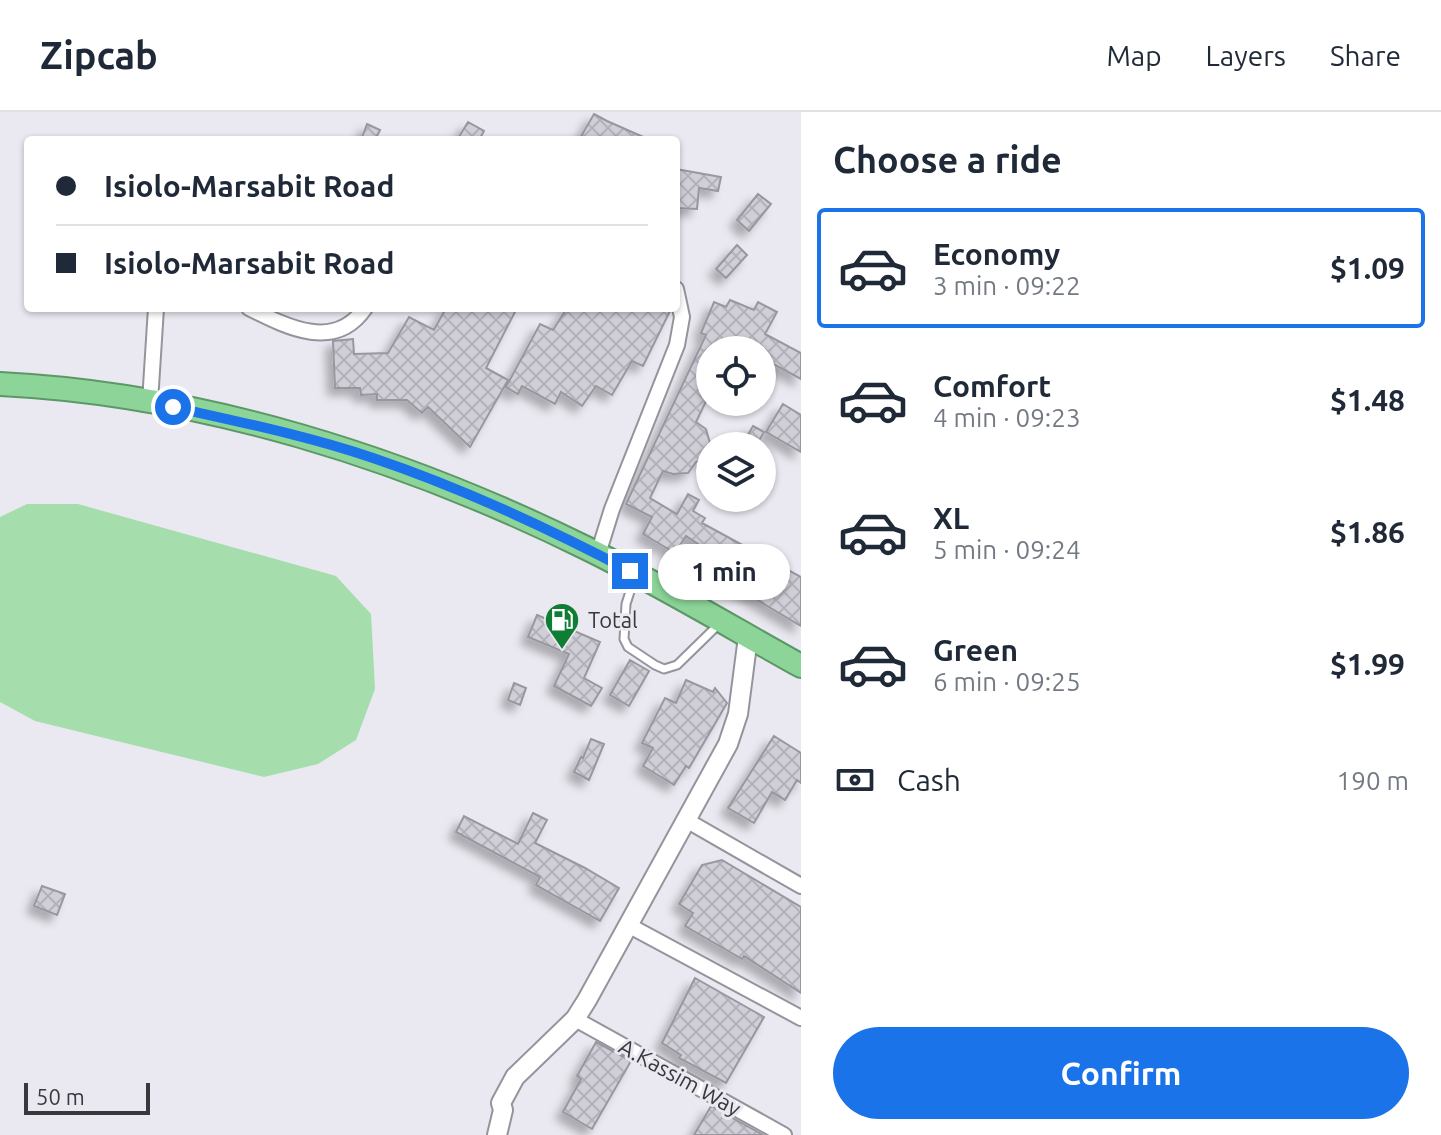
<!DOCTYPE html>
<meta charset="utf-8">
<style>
:root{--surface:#fff;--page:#f6f6f7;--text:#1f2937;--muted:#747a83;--line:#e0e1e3;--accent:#1a73e8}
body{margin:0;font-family:Ubuntu,sans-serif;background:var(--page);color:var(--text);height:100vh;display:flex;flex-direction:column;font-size:30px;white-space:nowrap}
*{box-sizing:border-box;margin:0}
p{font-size:26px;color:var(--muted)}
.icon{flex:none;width:44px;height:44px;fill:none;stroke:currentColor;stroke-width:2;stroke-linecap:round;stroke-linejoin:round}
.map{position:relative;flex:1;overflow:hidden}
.panel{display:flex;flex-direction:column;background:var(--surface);width:640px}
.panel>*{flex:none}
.guide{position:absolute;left:24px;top:24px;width:656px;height:176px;border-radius:8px;box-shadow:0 2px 6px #0004;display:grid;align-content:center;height:176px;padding:0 32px;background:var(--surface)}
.controls{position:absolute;left:696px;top:224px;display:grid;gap:16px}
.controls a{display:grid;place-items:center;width:80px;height:80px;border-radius:50%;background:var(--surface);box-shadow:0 2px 6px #0004;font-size:40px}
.scale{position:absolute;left:24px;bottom:20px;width:126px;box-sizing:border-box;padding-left:8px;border:4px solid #39383c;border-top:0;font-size:22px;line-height:28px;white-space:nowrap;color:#39383c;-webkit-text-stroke:6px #eae9f1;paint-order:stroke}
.end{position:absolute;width:36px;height:36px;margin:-18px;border:10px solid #1a73e8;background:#fff;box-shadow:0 0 0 4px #fff}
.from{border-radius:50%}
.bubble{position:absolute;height:56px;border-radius:28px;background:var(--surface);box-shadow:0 2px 6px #0004;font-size:26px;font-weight:700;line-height:56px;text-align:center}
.guide b{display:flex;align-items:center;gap:28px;height:76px;font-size:30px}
.guide b+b{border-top:2px solid var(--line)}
.guide i{width:20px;height:20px;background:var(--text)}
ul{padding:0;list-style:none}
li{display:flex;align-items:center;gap:24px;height:120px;margin:0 16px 12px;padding:0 16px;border:4px solid transparent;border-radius:8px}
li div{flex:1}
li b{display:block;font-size:30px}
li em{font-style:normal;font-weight:700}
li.selected{border-color:var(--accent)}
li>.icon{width:72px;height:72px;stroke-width:1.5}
h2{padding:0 32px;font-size:36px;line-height:96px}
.pay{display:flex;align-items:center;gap:20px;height:88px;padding:0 32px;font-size:30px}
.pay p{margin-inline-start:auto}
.cta{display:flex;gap:16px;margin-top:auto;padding:16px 32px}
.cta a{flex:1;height:92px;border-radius:48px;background:var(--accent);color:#fff;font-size:32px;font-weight:700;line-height:92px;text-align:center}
header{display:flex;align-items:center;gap:48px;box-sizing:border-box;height:112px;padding:0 40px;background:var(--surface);border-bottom:2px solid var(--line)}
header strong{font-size:38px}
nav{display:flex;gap:44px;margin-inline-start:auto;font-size:28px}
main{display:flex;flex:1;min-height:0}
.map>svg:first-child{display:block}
.park{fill:#a6ddac}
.building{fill:url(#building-cross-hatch);stroke:#98979f;stroke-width:2;filter:url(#shadow)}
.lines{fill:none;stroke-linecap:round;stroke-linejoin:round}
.service-casing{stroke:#95949c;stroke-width:11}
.minor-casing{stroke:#95949c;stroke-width:18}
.tertiary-casing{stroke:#95949c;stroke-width:22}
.trunk-casing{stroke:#5c9767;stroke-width:26}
.service{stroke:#fff;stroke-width:7}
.minor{stroke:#fff;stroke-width:14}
.tertiary{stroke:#fff;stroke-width:18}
.trunk{stroke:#8cd498;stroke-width:22}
.route{stroke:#1a73e8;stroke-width:10}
.labels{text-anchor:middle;stroke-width:6;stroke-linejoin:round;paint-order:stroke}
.poi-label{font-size:22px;fill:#39383c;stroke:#eae9f1;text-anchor:start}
.street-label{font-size:22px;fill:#39383c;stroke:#eae9f1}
</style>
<header>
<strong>Zipcab</strong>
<nav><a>Map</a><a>Layers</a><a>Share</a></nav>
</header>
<main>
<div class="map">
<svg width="801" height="1023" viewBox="0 0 801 1023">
<defs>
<pattern id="building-cross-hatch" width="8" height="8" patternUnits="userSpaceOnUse" patternTransform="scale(2)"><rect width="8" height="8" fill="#d0cfd8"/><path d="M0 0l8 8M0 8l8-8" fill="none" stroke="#b3b2ba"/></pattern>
<filter id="shadow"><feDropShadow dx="-7" dy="7" stdDeviation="4" flood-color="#0004"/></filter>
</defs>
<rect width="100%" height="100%" fill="#eae9f1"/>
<path class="park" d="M27,392H78L336,464L371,502L375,577L356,628L318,652L264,665L35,609L0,590V405Z"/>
<path class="building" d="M594,2L607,9L650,28H579Z
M468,10L484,19L479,28H457Z
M367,12L380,18L375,28H361Z
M676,57L721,65L718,79L699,76L697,97L676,96Z
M758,82L771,92L749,119L737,108Z
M737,133L747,143L726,166L716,157Z
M730,188L754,198L758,190L777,200L765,222L801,241V267L762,246V238H710V281L696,310L706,317L710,331L708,344L696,350L688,361L673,362L663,359L650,386L677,402L688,382L699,388L693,399L705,406L702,411L801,465V514L720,466L728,452L686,424L675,441L643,422L652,405L626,392L706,223L701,221L714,190L726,195Z
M446,196H517L486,256L508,268L470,335L428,295L422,301L407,288H377V282L361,283L360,276H335L333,229L353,227L354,242L388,241L409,205L434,218Z
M567,196H670V199L643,254L632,249L612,283L596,274L582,294L561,280L555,292L522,274L518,282L506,275L540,212L553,218Z
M783,292L801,303V340L766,320Z
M753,314L764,320L756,334H741Z
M537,503L600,530L584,566L602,576L591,594L554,574L569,542L528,525Z
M630,548L649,559L629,594L610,583Z
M686,568L713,580L715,576L727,591L689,656L686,654L674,673L643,654L653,636L642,631L665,586L676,591Z
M514,571L526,576L520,593L508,588Z
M774,624L801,641V671L797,668L785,688L772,680L754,711L728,696Z
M591,627L604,632L589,668L574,660L581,645L583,646Z
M533,701L547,708L535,731L585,756L619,776L600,809L536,773L540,765L456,720L464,704L518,732Z
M722,748L801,795V881L744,844L742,847L685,814L693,801L679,792L702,753Z
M42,774L65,782L57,803L34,794Z
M695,866L764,905L726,971L679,946L681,943L662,931Z
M596,930L631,949L592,1017L563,1000L581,967L577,964Z
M711,994L763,1023H694Z"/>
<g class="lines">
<defs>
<path id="service" d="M635,464L626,492L624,527L628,535L655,553L664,557L677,553L718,513"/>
<path id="minor" d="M249,196C287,215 335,240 365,196
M150,290L156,196
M598,442L612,397L677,233L682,205L676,177
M686,708L801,774
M628,813L801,906
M575,907L784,1023"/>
<path id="tertiary" d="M497,1023L503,998L501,991L515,965L575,907L587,888L728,632L738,602L748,525"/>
<path id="trunk" d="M0,272C202,282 403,346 584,435C658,471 729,514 801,554"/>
</defs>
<use href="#service" class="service-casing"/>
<use href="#minor" class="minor-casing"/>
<use href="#tertiary" class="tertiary-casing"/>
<use href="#trunk" class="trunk-casing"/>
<use href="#service" class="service"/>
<use href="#minor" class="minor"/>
<use href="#tertiary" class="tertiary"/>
<use href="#trunk" class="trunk"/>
</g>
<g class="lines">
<path class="route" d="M173,295C240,310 308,324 373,346C462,376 548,416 630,459"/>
</g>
<defs>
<symbol id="fuel-pin" viewBox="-11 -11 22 30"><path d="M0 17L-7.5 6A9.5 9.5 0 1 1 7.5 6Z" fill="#0f7d33" stroke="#eae9f1"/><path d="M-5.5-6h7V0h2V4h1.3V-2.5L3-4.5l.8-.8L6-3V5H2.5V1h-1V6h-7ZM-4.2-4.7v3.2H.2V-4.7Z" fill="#fff"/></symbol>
</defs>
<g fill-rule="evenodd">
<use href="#fuel-pin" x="542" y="488" width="40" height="54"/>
</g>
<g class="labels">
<g class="poi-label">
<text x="588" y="516">Total</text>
</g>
<g class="street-label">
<text transform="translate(680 965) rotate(29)" y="8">A.Kassim Way</text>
</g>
</g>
</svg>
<div class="controls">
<a><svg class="icon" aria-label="locate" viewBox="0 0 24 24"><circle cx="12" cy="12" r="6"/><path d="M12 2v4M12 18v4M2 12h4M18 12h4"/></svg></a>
<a><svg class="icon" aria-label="layers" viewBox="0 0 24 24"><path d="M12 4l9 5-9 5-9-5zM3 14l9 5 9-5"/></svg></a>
</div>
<div class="scale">50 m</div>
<i class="end from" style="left:173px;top:295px"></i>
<i class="end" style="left:630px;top:459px"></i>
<div class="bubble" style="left:658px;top:432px;width:132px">1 min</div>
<div class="guide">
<b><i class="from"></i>Isiolo-Marsabit Road</b>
<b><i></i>Isiolo-Marsabit Road</b>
</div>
</div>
<section class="panel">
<h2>Choose a ride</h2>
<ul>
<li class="selected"><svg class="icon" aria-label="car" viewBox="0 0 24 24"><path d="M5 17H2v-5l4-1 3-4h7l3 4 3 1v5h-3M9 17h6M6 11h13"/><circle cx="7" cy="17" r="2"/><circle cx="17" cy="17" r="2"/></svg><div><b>Economy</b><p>3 min · 09:22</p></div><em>$1.09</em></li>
<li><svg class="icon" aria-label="car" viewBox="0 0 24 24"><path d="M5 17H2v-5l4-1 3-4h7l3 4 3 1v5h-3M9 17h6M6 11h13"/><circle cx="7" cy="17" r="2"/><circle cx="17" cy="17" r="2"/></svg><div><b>Comfort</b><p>4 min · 09:23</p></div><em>$1.48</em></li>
<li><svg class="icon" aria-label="car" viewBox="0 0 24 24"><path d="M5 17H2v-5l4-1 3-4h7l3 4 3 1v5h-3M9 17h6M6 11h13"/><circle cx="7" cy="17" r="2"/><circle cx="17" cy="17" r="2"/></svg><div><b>XL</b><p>5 min · 09:24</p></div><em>$1.86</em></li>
<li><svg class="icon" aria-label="car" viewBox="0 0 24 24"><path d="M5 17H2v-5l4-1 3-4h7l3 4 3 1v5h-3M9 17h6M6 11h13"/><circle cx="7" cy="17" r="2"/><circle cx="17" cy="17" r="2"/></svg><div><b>Green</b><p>6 min · 09:25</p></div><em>$1.99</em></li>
</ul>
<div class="pay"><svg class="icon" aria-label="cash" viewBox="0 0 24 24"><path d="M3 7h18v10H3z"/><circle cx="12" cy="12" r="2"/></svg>Cash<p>190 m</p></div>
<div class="cta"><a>Confirm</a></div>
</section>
</main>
